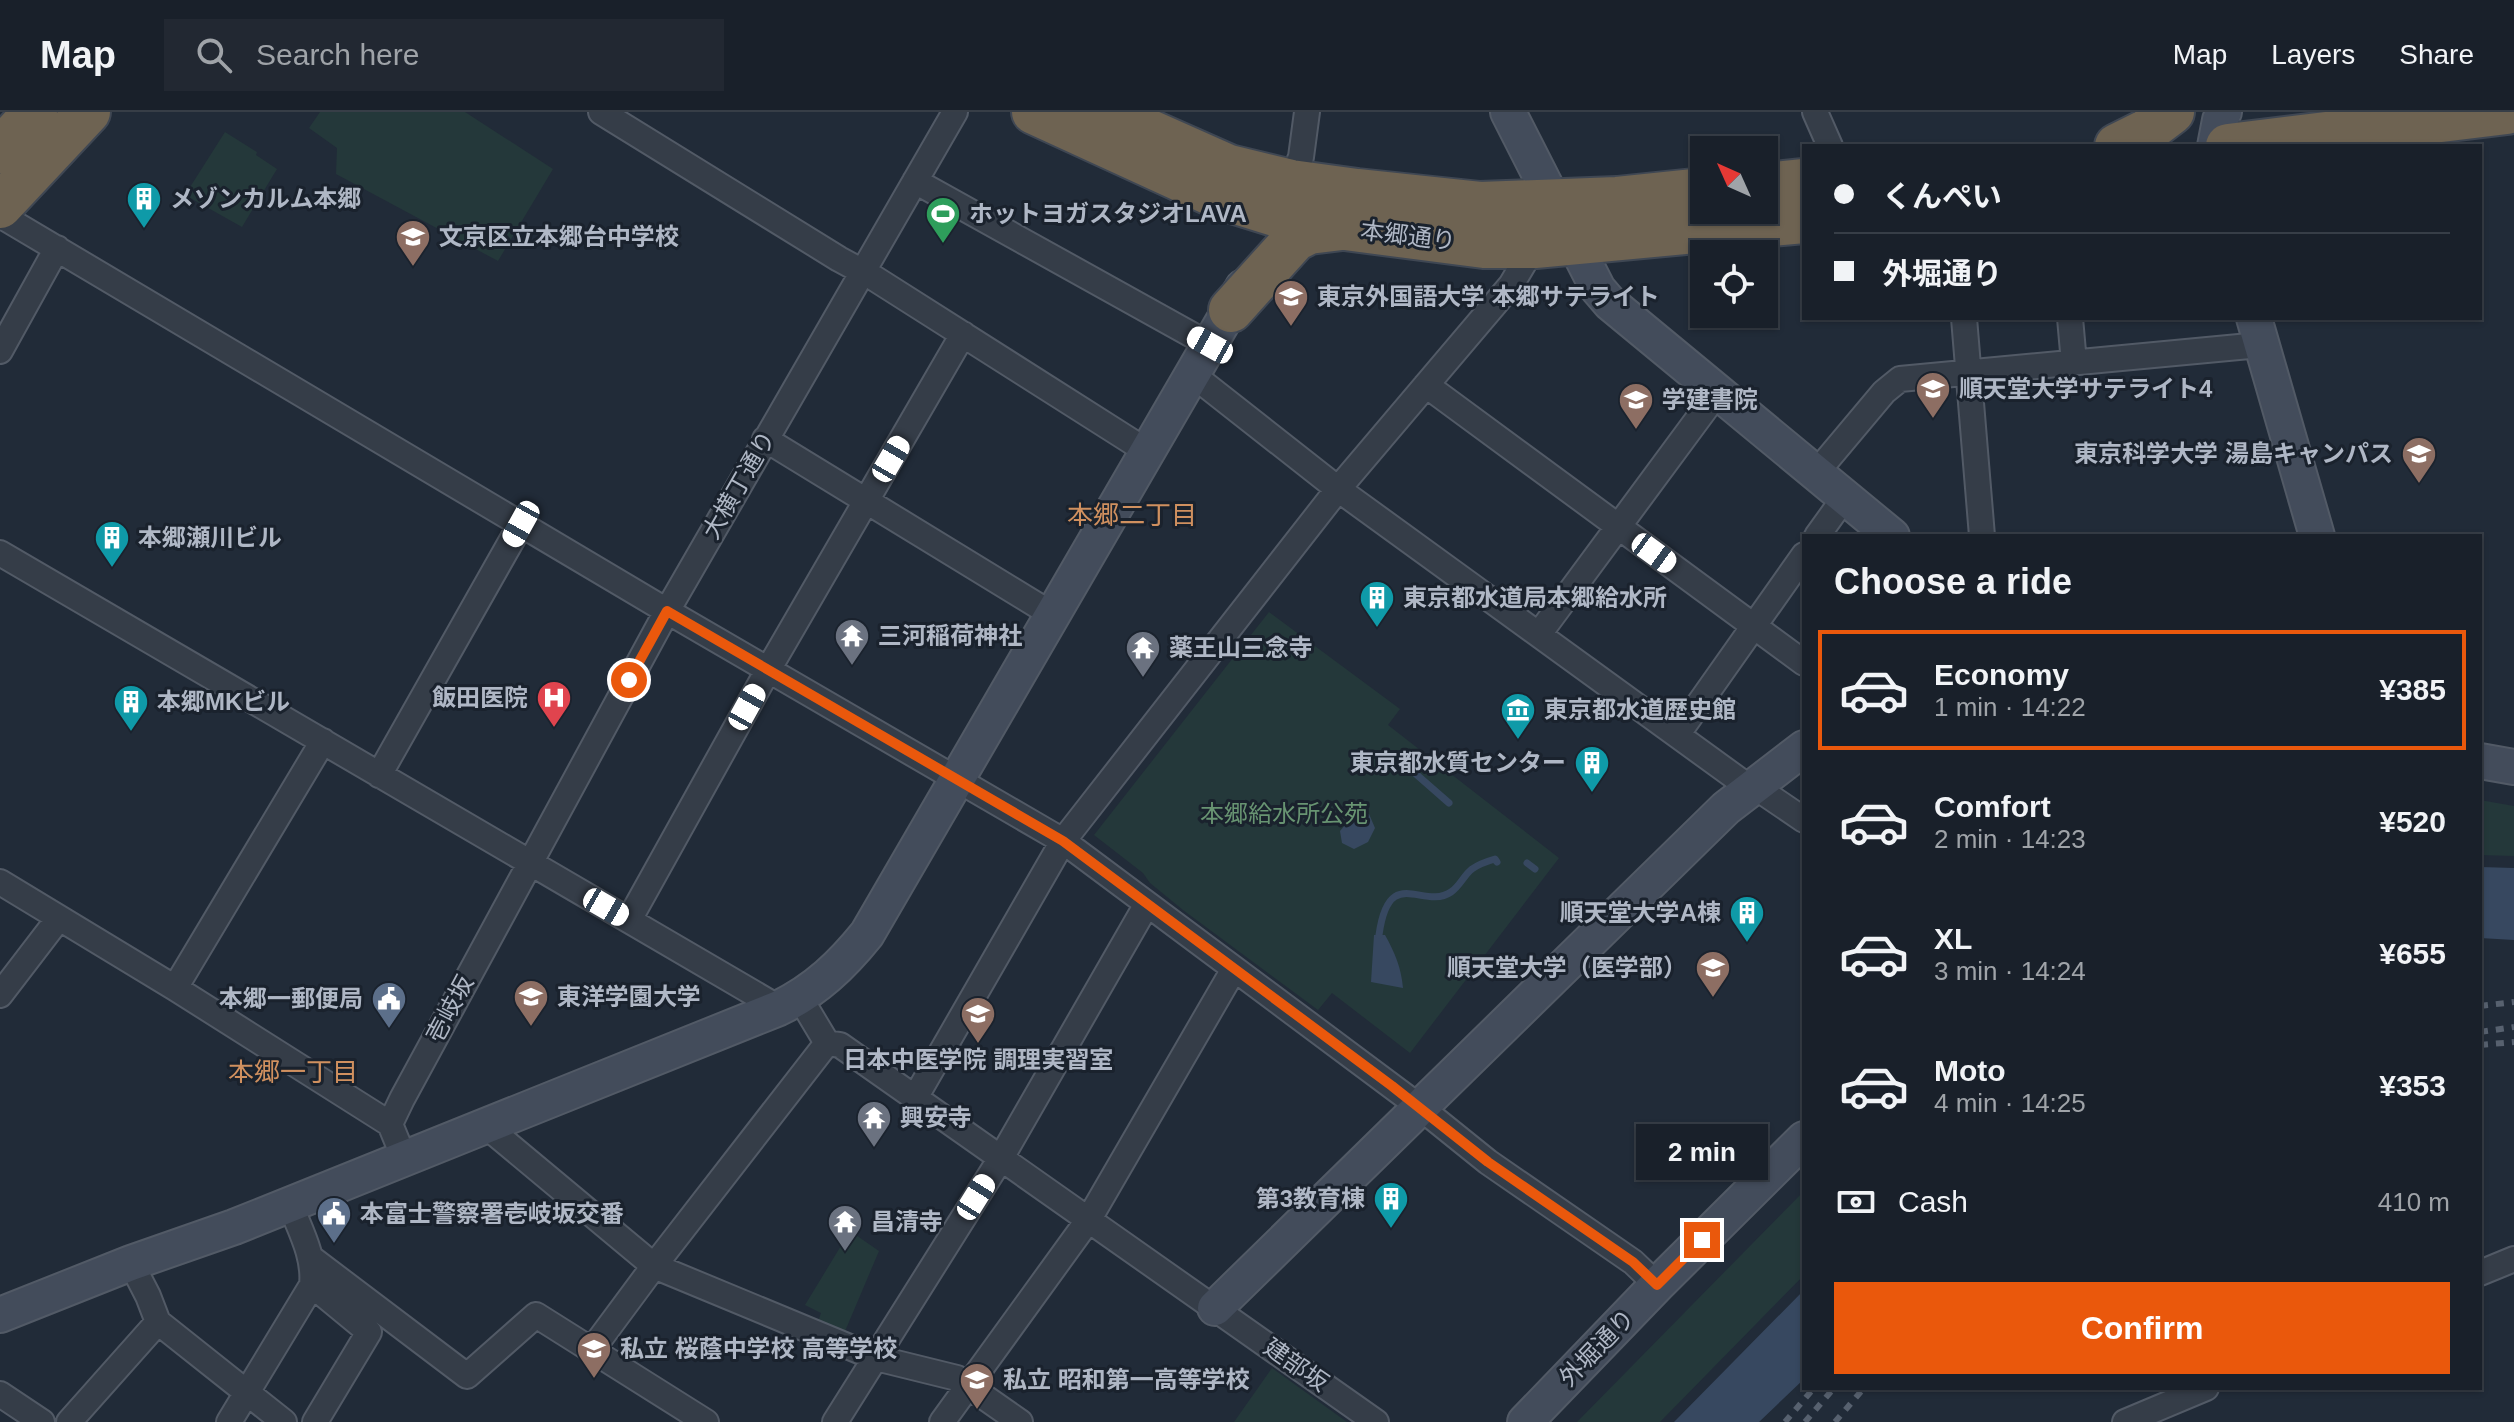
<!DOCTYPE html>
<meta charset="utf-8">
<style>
:root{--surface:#19202a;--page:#222832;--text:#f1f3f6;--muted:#9fa3a8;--line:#373e47;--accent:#ea580c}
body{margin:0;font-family:Arial,"Noto Sans JP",sans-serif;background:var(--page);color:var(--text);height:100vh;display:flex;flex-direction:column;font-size:30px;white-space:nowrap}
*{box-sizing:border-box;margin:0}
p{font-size:26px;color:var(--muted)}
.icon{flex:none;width:44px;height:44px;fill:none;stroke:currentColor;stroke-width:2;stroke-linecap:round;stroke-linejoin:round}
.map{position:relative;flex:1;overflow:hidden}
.details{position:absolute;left:1802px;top:422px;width:680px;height:856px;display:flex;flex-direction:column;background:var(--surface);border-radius:0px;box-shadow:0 2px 6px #0004,0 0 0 2px var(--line)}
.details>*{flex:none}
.top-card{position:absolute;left:1802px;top:32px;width:680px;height:176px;border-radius:0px;box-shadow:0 2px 6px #0004,0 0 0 2px var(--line);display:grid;align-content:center;height:176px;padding:0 32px;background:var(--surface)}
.needle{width:52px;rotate:315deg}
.controls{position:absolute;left:1690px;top:24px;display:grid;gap:16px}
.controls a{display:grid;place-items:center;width:88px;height:88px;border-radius:0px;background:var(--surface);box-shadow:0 2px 6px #0004,0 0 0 2px var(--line);font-size:40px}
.end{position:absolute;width:36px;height:36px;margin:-18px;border:10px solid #ea580c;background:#fff;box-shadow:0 0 0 4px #fff}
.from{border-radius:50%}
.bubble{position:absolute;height:56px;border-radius:0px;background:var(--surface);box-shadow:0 2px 6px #0004,0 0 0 2px var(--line);font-size:26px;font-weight:700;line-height:56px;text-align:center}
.car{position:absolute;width:24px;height:48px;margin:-24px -12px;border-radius:10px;box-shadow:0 0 6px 2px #0007;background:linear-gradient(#fff 24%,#345 0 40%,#fff 0 76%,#345 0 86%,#fff 0)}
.top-card b{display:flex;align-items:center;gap:28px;height:76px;font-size:30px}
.top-card b+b{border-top:2px solid var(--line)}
.top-card i{width:20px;height:20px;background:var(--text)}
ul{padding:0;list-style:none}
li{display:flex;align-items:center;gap:24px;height:120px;margin:0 16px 12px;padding:0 16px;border:4px solid transparent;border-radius:0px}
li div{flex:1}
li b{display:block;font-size:30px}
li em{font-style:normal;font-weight:700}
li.on{border-color:var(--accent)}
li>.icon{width:72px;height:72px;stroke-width:1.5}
h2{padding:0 32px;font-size:36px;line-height:96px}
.pay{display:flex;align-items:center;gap:20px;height:88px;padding:0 32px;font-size:30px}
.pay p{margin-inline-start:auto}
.action{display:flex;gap:16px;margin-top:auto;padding:16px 32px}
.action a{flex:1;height:92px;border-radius:0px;background:var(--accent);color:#fff;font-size:32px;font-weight:700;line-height:92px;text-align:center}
header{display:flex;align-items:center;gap:48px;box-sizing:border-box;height:112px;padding:0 40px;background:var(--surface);border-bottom:2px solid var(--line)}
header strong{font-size:38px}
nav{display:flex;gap:44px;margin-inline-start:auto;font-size:28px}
.search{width:560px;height:72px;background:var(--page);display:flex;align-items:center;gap:20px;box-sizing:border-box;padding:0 28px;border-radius:0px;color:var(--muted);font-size:30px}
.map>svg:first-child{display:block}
.green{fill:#24383a}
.water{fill:#374860}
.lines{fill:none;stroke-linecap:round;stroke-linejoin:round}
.stream{stroke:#374860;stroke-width:7}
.street-casing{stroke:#525a66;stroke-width:28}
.secondary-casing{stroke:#525a66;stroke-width:38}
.highway-casing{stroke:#3f4753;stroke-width:48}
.street{stroke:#353d48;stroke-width:24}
.secondary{stroke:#434c5b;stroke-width:34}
.highway{stroke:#6e6352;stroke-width:44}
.rail{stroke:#57616f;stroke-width:6;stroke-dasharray:8 8;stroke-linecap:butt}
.route{stroke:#ea580c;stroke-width:10}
.labels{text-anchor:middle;stroke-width:6;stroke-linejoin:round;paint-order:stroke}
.poi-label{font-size:24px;font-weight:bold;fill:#afb7c5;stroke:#1a222d;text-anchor:start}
.street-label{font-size:24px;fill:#afb7c5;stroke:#1a222d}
.park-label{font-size:24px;fill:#689472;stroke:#1a222d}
.neighbourhood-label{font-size:26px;fill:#d0905f;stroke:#1a222d}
</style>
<header>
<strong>Map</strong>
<div class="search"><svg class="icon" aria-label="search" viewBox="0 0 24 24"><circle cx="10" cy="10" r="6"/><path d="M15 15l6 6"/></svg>Search here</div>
<nav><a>Map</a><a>Layers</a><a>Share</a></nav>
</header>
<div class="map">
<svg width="2514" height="1310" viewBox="0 0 2514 1310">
<rect width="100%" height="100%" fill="#212b38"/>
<path class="green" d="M320,0H465L553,57L498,149L336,62L337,36L309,16Z
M225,20L257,40L256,43L277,57L242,115L185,83Z
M1269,500L1400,597L1388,613L1559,746L1410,941L1332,881L1318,898L1183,798L1150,771L1143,761L1094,723Z
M2480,688L2514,694V744L2480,743Z
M1804,1079V1163L1660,1310H1577Z
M850,1119L879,1139L843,1224L817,1213L821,1201L805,1193Z
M1272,1256L1347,1310H1234Z"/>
<path class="water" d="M1355,701L1369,702L1375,716L1368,730L1354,737L1342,731L1340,719Z
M2480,755L2514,756V828L2480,826Z
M1374,823H1385C1395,841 1401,855 1403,876L1371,870Z
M1804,1178V1267L1759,1310H1674Z"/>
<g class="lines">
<path class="stream" d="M1393,642L1449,691
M1527,751L1535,757
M1379,823C1389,751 1423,799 1451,780C1460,774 1464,763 1472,757C1479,752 1488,749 1495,747L1497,750"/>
<defs>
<path id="street" d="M601,0L839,147L874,166L1148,340
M1815,0L1830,34
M915,69L1210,233
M1291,70L1301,45L1307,0
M0,103L667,499L1063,729L1421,996L1488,1050L1633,1150L1657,1173
M1964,206L1982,424
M2070,206L2074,251
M0,239L57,136
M1193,263L1338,377L1750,676
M1426,273L1804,551
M765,327L1053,503
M1816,361L1884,280L1900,267L2260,233
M1817,424L1845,385
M0,441L779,896
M1539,522L1717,281
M1677,623L1804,443
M379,663L521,412
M1754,674L1804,708
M0,770L175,876L390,1012
M629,808L768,558L963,222
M175,876L323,629
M0,883L59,806
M800,886L827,931L840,933L1376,1310
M915,986L1063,729L1338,377L1511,173L1537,129
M486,1014L654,1154L876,1246L957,1266L1020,1310
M404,1046L390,1012L402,987L667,499L955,0
M311,1146L467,1264L536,1203L706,1310
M131,1151L148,1184L158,1210L284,1310
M2480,1161L2514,1147
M312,1173L369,1220L315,1310
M591,1239L654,1154L827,931
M0,1282L42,1310
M69,1310L158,1210
M229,1310L312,1173C315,1144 300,1118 290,1092
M835,1310L1001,1046L1147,792
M942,1310L1089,1107L1234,857
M2125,1310L2206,1276"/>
<path id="secondary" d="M1508,0L1598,177L1610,191L1892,424
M2215,34L2220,8L2224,0
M2254,206L2317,424
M2480,649L2514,655
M1215,1196L1726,696L1804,636
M0,1203L131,1151L234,1115L779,896C816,878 842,853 867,822L1243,175
M1525,1310L1657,1173L1804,1027"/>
<path id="highway" d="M1034,0L1217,84L1278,103L1345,116L1484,134H1535L1804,109
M1105,0L1229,55L1291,70L1357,79L1480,92L1617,87L1704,78
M2117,34L2147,19L2172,0
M2228,34L2507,0
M0,39L35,0
M1764,73L1804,69
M0,94L88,0
M1231,198L1295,127L1309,120L1342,116"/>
</defs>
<use href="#street" class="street-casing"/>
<use href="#secondary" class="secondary-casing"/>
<use href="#highway" class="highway-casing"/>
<use href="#street" class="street"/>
<use href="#secondary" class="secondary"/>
<use href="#highway" class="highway"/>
<path class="rail" d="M2480,894L2514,890
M2480,920L2514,915
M2480,933L2514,930
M1785,1310L1814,1276
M1805,1310L1834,1276
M1835,1310L1864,1276"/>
</g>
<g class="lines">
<path class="route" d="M629,568L667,499L1063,729L1392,974L1488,1050L1633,1150L1657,1173L1702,1128"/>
</g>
<defs>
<symbol id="building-pin" viewBox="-11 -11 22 30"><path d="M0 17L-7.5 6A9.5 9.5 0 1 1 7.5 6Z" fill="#0f9aa8" stroke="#1a222d"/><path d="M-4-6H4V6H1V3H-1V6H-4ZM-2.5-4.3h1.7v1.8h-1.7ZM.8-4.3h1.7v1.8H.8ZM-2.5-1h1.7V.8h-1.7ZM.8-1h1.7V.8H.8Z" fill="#fff"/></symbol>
<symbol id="stadium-pin" viewBox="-11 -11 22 30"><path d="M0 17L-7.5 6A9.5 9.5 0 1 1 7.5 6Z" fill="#2e9e5b" stroke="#1a222d"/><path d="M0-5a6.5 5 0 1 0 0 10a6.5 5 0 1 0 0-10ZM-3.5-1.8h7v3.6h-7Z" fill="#fff"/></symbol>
<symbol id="school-pin" viewBox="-11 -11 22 30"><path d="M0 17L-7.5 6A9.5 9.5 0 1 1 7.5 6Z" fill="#8d6e63" stroke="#1a222d"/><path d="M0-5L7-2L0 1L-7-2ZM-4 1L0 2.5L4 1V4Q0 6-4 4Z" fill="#fff"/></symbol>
<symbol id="university-pin" viewBox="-11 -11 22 30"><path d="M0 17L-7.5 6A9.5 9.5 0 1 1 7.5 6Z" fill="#8d6e63" stroke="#1a222d"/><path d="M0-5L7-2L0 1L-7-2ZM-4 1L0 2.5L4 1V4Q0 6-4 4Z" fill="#fff"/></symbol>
<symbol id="temple-pin" viewBox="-11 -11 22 30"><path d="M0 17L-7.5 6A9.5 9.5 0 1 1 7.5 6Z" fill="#6b7280" stroke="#1a222d"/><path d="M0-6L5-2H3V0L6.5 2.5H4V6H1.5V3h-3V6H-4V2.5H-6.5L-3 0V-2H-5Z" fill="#fff"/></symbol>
<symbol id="hospital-pin" viewBox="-11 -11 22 30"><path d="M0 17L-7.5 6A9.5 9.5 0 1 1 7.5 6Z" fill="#e0444e" stroke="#1a222d"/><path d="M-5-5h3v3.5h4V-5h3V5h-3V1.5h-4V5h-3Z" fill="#fff"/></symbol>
<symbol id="museum-pin" viewBox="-11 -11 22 30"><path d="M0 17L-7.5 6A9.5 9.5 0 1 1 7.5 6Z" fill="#0f9aa8" stroke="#1a222d"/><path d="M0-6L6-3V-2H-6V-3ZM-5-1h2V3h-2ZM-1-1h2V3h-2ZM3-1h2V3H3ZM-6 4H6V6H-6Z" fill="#fff"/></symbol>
<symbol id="civic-pin" viewBox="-11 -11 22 30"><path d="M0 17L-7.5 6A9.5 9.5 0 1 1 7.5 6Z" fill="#5c6f8a" stroke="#1a222d"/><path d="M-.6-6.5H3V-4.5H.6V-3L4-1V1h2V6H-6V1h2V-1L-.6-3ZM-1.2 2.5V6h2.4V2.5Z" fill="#fff"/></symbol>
</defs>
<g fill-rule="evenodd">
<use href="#building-pin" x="124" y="67" width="40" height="54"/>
<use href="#stadium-pin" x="923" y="82" width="40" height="54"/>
<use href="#school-pin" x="393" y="105" width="40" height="54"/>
<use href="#school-pin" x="1271" y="165" width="40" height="54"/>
<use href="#university-pin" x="1913" y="257" width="40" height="54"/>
<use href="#school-pin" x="1616" y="268" width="40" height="54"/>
<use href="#university-pin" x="2399" y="322" width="40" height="54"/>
<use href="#building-pin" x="92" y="406" width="40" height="54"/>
<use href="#building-pin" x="1357" y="466" width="40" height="54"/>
<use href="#temple-pin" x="832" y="504" width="40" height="54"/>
<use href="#temple-pin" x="1123" y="516" width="40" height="54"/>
<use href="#hospital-pin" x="534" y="566" width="40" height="54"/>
<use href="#building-pin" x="111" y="570" width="40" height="54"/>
<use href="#museum-pin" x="1498" y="578" width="40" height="54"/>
<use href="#building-pin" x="1572" y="631" width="40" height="54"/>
<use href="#building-pin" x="1727" y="781" width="40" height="54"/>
<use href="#university-pin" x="1693" y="836" width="40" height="54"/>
<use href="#university-pin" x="511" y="865" width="40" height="54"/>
<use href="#civic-pin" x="369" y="867" width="40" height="54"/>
<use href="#school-pin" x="958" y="882" width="40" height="54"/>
<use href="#temple-pin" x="854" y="986" width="40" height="54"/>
<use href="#building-pin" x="1371" y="1067" width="40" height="54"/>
<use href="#civic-pin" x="314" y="1082" width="40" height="54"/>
<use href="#temple-pin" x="825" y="1090" width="40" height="54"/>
<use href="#school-pin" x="574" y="1217" width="40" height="54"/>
<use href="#school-pin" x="957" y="1248" width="40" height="54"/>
</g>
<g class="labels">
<g class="poi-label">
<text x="170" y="95">メゾンカルム本郷</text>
<text x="969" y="110">ホットヨガスタジオLAVA</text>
<text x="439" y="133">文京区立本郷台中学校</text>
<text x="1317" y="193">東京外国語大学 本郷サテライト</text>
<text x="1959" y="285">順天堂大学サテライト4</text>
<text x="1662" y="296">学建書院</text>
<text x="2393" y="350" text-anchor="end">東京科学大学 湯島キャンパス</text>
<text x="138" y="434">本郷瀬川ビル</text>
<text x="1403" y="494">東京都水道局本郷給水所</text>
<text x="878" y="532">三河稲荷神社</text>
<text x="1169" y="544">薬王山三念寺</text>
<text x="528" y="594" text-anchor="end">飯田医院</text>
<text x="157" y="598">本郷MKビル</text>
<text x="1544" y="606">東京都水道歴史館</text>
<text x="1566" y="659" text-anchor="end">東京都水質センター</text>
<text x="1721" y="809" text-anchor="end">順天堂大学A棟</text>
<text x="1687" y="864" text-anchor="end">順天堂大学（医学部）</text>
<text x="557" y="893">東洋学園大学</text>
<text x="363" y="895" text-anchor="end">本郷一郵便局</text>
<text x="978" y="956" text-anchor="middle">日本中医学院 調理実習室</text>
<text x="900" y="1014">興安寺</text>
<text x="1365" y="1095" text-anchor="end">第3教育棟</text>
<text x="360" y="1110">本富士警察署壱岐坂交番</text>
<text x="871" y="1118">昌清寺</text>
<text x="620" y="1245">私立 桜蔭中学校 高等学校</text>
<text x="1003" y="1276">私立 昭和第一高等学校</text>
</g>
<g class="street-label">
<text transform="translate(1408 124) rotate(7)" y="8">本郷通り</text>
<text transform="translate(739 373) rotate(-60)" y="8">大横丁通り</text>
<text transform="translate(450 897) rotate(-62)" y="8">壱岐坂</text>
<text transform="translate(1597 1236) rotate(-46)" y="8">外堀通り</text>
<text transform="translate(1296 1253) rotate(35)" y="8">建部坂</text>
</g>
<g class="park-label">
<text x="1284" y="710">本郷給水所公苑</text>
</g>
<g class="neighbourhood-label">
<text x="1132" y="412">本郷二丁目</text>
<text x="293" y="969">本郷一丁目</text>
</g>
</g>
</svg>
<div class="controls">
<a><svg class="needle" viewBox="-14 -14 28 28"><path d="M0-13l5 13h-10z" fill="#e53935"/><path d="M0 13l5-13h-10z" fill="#9fa3a8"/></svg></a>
<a><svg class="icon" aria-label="locate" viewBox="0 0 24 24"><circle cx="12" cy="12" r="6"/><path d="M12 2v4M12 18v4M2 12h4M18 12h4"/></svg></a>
</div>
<i class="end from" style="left:629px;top:568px"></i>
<i class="end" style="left:1702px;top:1128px"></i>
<div class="bubble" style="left:1636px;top:1012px;width:132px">2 min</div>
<i class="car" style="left:1210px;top:233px;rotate:299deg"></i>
<i class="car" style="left:891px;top:347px;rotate:30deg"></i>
<i class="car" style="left:521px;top:412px;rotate:209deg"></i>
<i class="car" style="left:1654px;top:441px;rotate:126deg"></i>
<i class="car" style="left:747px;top:595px;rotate:29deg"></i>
<i class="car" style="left:606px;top:795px;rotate:120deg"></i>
<i class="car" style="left:976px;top:1085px;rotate:32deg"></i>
<div class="top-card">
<b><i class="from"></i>くんぺい</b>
<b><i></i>外堀通り</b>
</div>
<section class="details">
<h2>Choose a ride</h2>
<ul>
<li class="on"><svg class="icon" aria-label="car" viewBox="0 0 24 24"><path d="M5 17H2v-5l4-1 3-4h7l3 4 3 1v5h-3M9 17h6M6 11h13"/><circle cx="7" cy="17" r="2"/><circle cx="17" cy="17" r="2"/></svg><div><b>Economy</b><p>1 min · 14:22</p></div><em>¥385</em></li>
<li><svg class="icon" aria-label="car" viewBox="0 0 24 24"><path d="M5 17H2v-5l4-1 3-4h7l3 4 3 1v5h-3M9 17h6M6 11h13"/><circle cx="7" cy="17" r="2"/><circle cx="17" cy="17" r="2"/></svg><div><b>Comfort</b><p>2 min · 14:23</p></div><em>¥520</em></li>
<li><svg class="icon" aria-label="car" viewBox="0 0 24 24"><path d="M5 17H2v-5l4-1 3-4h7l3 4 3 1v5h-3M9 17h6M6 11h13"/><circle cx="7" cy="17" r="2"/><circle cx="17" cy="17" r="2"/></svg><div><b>XL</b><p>3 min · 14:24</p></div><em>¥655</em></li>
<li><svg class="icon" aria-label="car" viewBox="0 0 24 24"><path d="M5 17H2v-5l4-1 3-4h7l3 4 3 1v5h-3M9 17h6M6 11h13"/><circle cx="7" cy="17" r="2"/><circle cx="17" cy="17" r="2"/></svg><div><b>Moto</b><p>4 min · 14:25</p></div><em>¥353</em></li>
</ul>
<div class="pay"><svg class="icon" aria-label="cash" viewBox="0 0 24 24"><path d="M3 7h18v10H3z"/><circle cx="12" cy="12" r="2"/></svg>Cash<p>410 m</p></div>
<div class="action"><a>Confirm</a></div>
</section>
</div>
